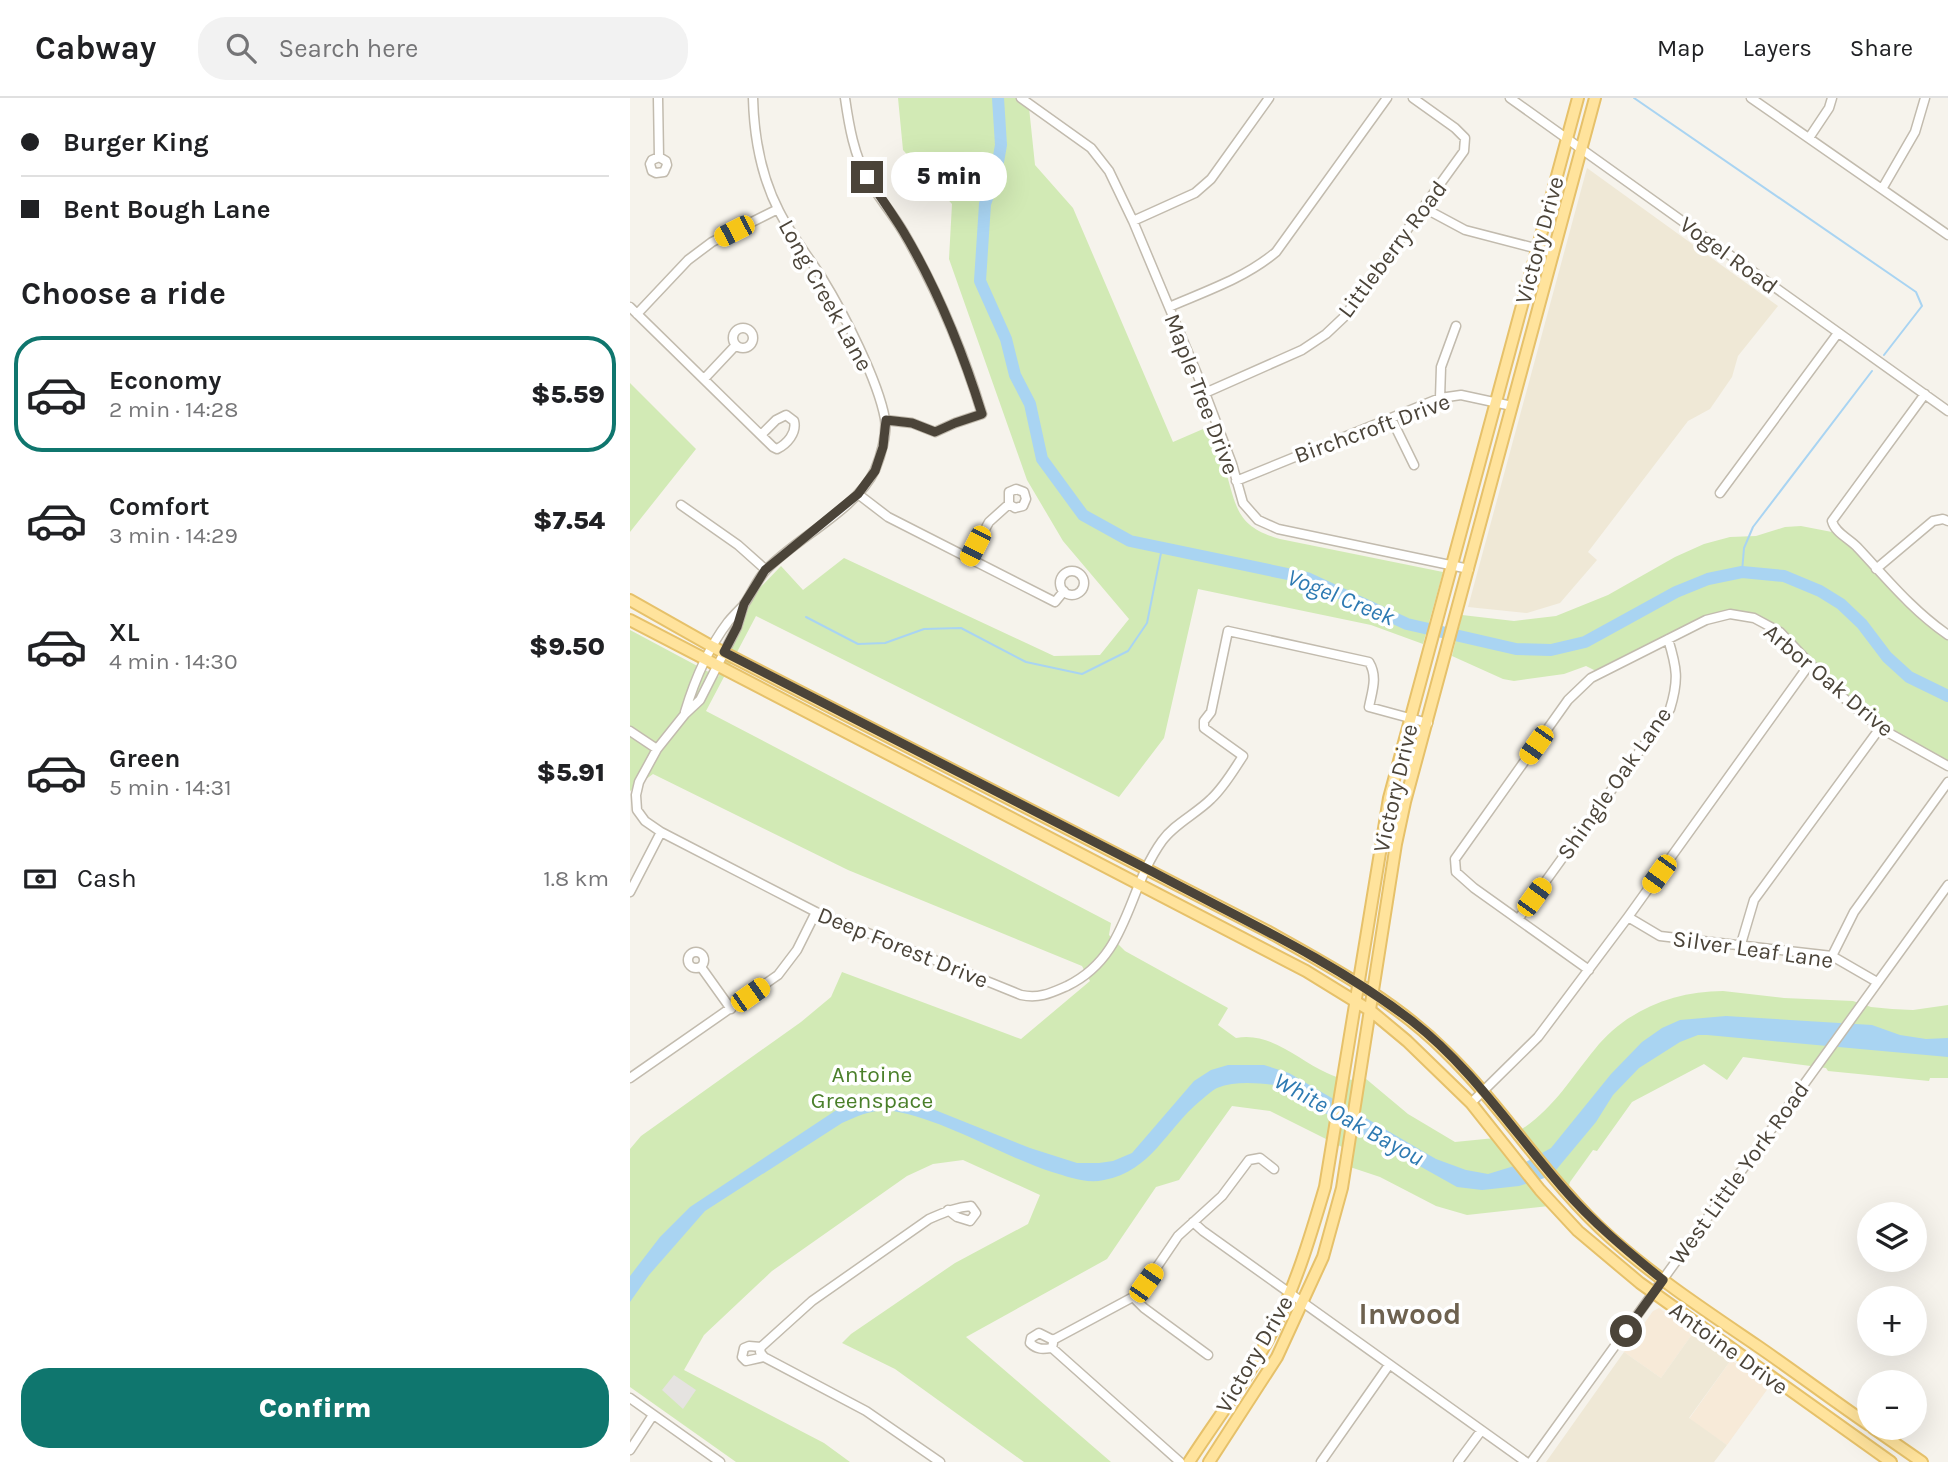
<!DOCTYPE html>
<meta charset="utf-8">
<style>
:root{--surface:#fff;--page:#f2f2f2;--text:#202124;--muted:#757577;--line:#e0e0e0;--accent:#0f766e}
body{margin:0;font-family:Karla,sans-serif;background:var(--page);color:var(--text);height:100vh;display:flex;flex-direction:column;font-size:26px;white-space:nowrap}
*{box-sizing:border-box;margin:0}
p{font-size:23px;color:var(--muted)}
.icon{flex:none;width:38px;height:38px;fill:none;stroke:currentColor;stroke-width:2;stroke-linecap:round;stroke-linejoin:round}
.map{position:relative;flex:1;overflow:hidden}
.drawer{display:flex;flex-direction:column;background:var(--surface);width:630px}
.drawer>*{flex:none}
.guide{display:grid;align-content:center;height:154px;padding:0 21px;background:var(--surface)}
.tools{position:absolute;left:1227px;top:1104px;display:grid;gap:14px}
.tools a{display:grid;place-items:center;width:70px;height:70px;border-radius:50%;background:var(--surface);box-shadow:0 7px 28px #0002;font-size:35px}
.end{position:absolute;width:32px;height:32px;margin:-16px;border:9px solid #4b4439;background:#fff;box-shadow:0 0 0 4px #fff}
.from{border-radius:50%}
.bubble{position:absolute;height:49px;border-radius:24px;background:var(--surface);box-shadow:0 7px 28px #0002;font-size:23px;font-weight:800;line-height:49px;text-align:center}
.car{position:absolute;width:21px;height:42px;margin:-21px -10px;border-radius:9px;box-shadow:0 0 5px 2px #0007;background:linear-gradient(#f5c518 24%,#345 0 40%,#f5c518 0 76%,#345 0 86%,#f5c518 0)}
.guide b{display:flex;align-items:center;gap:24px;height:66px;font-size:26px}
.guide b+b{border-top:2px solid var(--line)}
.guide i{width:18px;height:18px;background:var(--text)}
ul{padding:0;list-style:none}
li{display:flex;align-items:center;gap:21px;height:116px;margin:0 14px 10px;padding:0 7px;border:4px solid transparent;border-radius:28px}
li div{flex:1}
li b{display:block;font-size:26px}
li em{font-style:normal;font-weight:800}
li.on{border-color:var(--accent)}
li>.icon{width:63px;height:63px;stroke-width:1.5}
h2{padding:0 21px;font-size:32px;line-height:84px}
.pay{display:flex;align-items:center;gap:18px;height:77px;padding:0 21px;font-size:26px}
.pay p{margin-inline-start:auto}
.primary-button{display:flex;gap:14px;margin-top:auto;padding:14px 21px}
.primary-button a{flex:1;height:80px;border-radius:28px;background:var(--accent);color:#fff;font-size:28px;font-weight:800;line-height:80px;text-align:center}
header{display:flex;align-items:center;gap:42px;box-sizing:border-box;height:98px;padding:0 35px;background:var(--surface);border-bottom:2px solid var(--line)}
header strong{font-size:33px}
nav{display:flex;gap:38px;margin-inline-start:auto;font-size:24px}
.search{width:490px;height:63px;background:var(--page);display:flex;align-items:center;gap:18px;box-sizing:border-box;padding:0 24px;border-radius:28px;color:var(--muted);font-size:26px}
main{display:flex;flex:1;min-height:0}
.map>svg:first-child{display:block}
.commercial{fill:#f7ead8}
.education{fill:#efe8d6}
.green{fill:#d2eab5}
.parking{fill:#e5e3e0}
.water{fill:#a9d4f2}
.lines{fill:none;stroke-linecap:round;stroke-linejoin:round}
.stream{stroke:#a9d4f2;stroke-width:2}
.river{stroke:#a9d4f2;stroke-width:12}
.minor-casing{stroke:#c2bbae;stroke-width:11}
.major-casing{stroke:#e6c16a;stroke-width:14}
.minor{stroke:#fff;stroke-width:8}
.major{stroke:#ffe39c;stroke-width:10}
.route{stroke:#4b4439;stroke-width:9}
.labels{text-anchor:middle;stroke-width:7;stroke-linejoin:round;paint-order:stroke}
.street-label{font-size:23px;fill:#4b4439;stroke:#fff}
.park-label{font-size:23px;fill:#4a7f2a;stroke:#fff}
.water-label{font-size:24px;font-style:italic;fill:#2e7ab2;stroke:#fff}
.district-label{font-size:30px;font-weight:bold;fill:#6e6250;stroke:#fff}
</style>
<header>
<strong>Cabway</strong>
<div class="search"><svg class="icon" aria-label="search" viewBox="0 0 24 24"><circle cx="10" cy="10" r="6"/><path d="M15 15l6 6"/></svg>Search here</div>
<nav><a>Map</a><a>Layers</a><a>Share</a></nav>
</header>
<main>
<section class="drawer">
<div class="guide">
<b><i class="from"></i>Burger King</b>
<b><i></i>Bent Bough Lane</b>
</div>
<h2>Choose a ride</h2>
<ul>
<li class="on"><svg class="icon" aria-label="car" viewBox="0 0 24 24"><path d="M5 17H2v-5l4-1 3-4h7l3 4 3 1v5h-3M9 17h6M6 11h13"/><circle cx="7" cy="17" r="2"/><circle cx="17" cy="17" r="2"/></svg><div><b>Economy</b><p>2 min · 14:28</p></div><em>$5.59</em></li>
<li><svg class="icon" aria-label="car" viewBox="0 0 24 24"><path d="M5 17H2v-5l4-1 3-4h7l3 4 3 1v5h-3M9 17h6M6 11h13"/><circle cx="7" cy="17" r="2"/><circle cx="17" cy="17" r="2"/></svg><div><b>Comfort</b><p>3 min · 14:29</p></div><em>$7.54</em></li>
<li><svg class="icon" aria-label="car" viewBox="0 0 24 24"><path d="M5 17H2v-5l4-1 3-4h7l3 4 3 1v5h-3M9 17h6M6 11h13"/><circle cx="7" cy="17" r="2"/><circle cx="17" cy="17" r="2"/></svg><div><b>XL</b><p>4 min · 14:30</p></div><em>$9.50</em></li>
<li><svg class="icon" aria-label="car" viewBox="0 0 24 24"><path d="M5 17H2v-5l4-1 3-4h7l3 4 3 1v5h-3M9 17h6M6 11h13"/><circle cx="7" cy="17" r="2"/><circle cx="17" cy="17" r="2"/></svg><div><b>Green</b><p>5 min · 14:31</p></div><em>$5.91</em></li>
</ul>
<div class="pay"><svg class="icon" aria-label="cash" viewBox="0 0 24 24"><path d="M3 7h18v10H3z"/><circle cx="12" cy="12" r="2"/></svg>Cash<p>1.8 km</p></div>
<div class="primary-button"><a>Confirm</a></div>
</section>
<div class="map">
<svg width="1318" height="1364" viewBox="0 0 1318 1364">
<rect width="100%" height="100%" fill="#f6f3ec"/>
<path class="commercial" d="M1029,1210L1063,1235L1031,1280L994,1254L1023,1213Z
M1101,1262L1139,1289L1097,1347L1059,1321Z"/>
<path class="education" d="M957,70L1148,208L1108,258L1102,279L1080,311L1058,323L958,454L967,462L930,505L897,515L838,509Z
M1063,1235L1101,1262L1059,1320L1097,1347L1084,1364H916L994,1254L1031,1280Z"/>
<path class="green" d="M268,0H398L405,67L443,110L543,344L580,328C586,343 592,359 596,374C607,412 608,429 650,441L813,474L793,546L741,527L568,491L534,640L489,699L126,518L76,613L481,825L479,837L495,853L598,910L588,927L606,940C640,933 668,962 697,975C709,981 721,982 734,983L735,980L778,1016L825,1044L865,1040L919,1108L837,1117L806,1108L750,1079L720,1069L722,1054L640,1013L602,1008L549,1082L526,1089L477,1161L336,1239L481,1364H394L265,1271L212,1245L221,1236L325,1165L398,1126L410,1097L333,1062L303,1066L277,1078L142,1173L74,1237L54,1272L194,1345L220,1364H106L0,1289V1051L11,1038L171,924L201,899L212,874L391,941L460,883L452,868L218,772L23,676L0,693V532L88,579L110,532L121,499L151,468L173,492L214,460L424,558L470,557L499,521L433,443L397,382L319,161L322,106L273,52Z
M0,285L66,351L0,434Z
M1171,428L1202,434L1228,456L1273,506L1318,541V665L1242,619L1215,597L1147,529L1121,516L1100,514L1073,519L966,573L956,568L934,576L884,583L873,581L822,558L832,517L884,523L926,518L978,497L1045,459L1074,446L1100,439L1126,438L1155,429Z
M1093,893L1154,900L1223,903L1241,909L1262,911L1283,912L1318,907V980H1300L1299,983L1198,973L1196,970L1113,959L1097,982L1074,966L1002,1004L967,1053L963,1052L940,1084L938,1091L892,1031C924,1010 941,980 965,951C996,912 1044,893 1093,893Z"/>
<path class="parking" d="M44,1277L66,1292L53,1311L32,1292Z"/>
<path class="water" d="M1096,918L1242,927L1270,937L1296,941L1318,940V959L1077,937H1068L1050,944L1009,970L983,997L966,1024L921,1078L889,1088L852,1092L827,1089L645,987C626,985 605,983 587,990C581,993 575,999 570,1003C536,1031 522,1073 474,1082C456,1086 439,1079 422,1074C370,1057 316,1022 263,1013C245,1010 228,1018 212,1025L75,1113L19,1177L0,1204V1178L30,1139L60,1109L220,1003L262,998L290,1006L400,1050L447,1065H469L483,1063L502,1055L564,983L581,972L598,967H634L659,975L806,1061L836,1072L858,1076L894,1065L921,1050L981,976L1012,944L1032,930L1050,922Z"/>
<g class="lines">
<path class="stream" d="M1004,0L1286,194L1292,208L1254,257
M1112,474L1114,450L1123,429L1242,273
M176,519L228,546L255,545L294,531L331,530L396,564L452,576L498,553L517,525L532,450"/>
<path class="river" d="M368,0L371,47L366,75L355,106L350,183L376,241L385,277L400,306L412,361L453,417L500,443L677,480L777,526L886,551L921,552L955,544L1046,494L1078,481L1112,474L1154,478L1190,493L1211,506L1232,526L1257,559L1279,579L1318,598"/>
<defs>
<path id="minor" d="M28,0L29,59L36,63L37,67L34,74L26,75L22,73L20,66L22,62L29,59
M215,0C219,28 224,57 238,82C249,100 263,116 274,135C307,192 333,253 352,316L325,325L305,334L282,325L255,322
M391,0L461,50L479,73L503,123L575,295L602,366L613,405L628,422L648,431L839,471
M880,0L1318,313
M1121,0L1318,137
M1179,40L1199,10L1202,0
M1252,91L1285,34L1295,0
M794,110L835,132L924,155
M503,123L565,95L581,81L639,0
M0,209L143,349L147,351C157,346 167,335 164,323L156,317L146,322L131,337
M539,209C576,193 615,180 646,154L757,0
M7,216L58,162L82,144L148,111
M103 240a10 10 0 1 1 20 0a10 10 0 1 1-20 0Z
M74,281L106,247
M575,295L672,252L696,236L714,219L834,53L835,40L825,30L783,0
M1295,296L1202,423C1205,435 1220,441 1228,450C1257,481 1282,512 1318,537
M810,300L811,269L826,228
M761,320L784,367
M606,383L810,300L831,297L882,308
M1090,395L1208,235
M228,396L258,419L425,504L434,493
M51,407L108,447L136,472
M339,461L359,424L379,406V394L386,391L394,394L396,401L393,408L385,410L379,406
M1246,471L1303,423L1313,421L1318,423
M430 485a12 12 0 1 1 24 0a12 12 0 1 1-24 0Z
M114,506L107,529L70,602L55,616L27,651L9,684L6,697L7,712L15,723L31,734L186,814L391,897C409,901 421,895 437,888C499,858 496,793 532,743C544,726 566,716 581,701C594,689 603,673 613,658L574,630V623L581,614L598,533L739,564C748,579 742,593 739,609L798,625
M55,614C64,584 79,549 98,524C103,518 108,513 113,508C121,497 126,483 136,472C166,440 226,412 245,372C251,358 257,336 255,321C248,282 213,214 192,180C178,158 161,137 149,113C131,78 124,39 123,0
M0,633L27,651
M0,794L31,734
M998,819L1030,838L1202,858L1247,884
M889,820L1040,611C1049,582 1047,570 1038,541
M1111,846L1124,802L1250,630
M58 862a8 8 0 1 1 16 0a8 8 0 1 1-16 0Z
M1202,858L1224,814L1318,684
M71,869L101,911
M959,872L844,790L826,774L825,761L938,602L961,580L1076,522L1100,516L1124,520L1150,534L1209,596L1250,630L1318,668
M0,980L148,877L167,852L186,814
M841,1005L908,939L998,819L1179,567
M563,1124L573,1133L896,1364
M503,1199L514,1210L578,1257
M423,1245L422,1250L550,1364
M131,1249L119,1248L114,1250L112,1259L116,1263L134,1259
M422,1250C413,1251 407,1252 400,1245L401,1240L409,1235L423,1242L503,1199L516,1185L548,1138L592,1098L619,1062L630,1060L644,1071
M0,1300L90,1364
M0,1352L23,1317
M310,1364L236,1313L134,1259L130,1254L131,1249L182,1203L299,1121C313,1115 326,1109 341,1108L346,1115L340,1123L327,1119L318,1112
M691,1364L759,1267
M828,1364L851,1333
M901,1364L1318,787"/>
<path id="major" d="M0,502L83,549L639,834C701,869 764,902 815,953C875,1011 918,1084 981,1140C1026,1180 1076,1213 1126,1247C1164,1273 1201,1301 1239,1327
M0,522L676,873L741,913L777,943L841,1005L910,1092L948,1133L1010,1185L1261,1364
M1243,1330L1292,1364
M559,1364C586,1322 618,1281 641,1236C665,1190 680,1140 695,1089L759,700L948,0
M579,1364L647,1259L693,1159L712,1090L766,746L775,704L965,0"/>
</defs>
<use href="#minor" class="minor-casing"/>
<use href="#major" class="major-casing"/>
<use href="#minor" class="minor"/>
<use href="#major" class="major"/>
</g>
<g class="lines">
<path class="route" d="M237,79C249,97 262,115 273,133C306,188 333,255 352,316L325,325L305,334L282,325L256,322L253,349L245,373L228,396L135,472L114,506L107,529L94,554C237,628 381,700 523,774C611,821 702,862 782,923C841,969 883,1033 932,1089C962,1124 997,1153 1033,1182L996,1233"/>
</g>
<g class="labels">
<g class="street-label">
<text transform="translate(909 142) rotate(-75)" y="8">Victory Drive</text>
<text transform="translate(762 151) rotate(-53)" y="8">Littleberry Road</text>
<text transform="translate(1099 157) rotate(36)" y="8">Vogel Road</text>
<text transform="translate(196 197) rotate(61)" y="8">Long Creek Lane</text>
<text transform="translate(572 296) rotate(69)" y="8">Maple Tree Drive</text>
<text transform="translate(742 330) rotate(-20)" y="8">Birchcroft Drive</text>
<text transform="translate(1199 582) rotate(40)" y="8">Arbor Oak Drive</text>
<text transform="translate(984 685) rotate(-55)" y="8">Shingle Oak Lane</text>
<text transform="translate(765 690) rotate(-77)" y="8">Victory Drive</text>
<text transform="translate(273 849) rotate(22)" y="8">Deep Forest Drive</text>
<text transform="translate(1123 851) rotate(8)" y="8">Silver Leaf Lane</text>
<text transform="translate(1109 1075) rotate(-54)" y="8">West Little York Road</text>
<text transform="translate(1099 1250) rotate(36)" y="8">Antoine Drive</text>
<text transform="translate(624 1256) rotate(-60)" y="8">Victory Drive</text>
</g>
<g class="park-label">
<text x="242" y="984">Antoine<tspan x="242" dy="26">Greenspace</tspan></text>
</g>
<g class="water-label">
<text transform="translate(711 499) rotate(22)" y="8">Vogel Creek</text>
<text transform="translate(719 1021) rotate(29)" y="8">White Oak Bayou</text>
</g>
<g class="district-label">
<text x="780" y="1226">Inwood</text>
</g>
</g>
</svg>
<div class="tools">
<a><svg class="icon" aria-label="layers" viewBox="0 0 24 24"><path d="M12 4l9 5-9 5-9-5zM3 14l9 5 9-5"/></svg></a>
<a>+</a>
<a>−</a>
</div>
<i class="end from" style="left:996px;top:1233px"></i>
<i class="end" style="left:237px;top:79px"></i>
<div class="bubble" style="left:261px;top:54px;width:116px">5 min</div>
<i class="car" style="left:104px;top:133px;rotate:243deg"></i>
<i class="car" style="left:345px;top:448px;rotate:207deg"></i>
<i class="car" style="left:906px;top:647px;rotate:215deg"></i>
<i class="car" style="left:1029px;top:776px;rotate:216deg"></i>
<i class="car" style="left:904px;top:799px;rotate:36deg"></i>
<i class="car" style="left:120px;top:897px;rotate:55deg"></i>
<i class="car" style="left:516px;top:1185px;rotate:35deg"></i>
</div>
</main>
